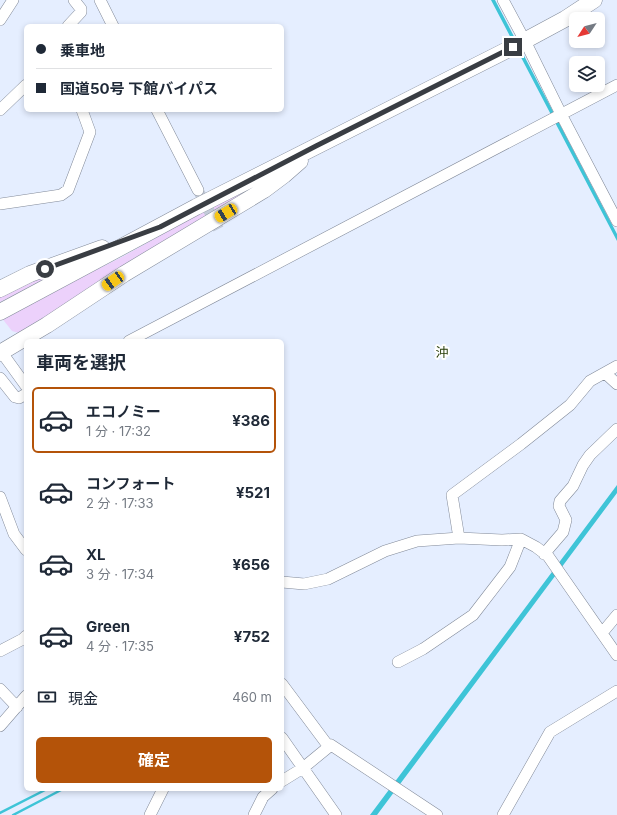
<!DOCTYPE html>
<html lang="ja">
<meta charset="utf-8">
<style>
:root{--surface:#fff;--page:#f2f2f3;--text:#1f2937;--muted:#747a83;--line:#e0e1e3;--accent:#b45309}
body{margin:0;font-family:Inter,"Noto Sans JP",sans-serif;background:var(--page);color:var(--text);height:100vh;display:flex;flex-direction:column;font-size:15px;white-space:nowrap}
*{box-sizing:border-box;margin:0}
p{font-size:13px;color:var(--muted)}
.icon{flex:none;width:22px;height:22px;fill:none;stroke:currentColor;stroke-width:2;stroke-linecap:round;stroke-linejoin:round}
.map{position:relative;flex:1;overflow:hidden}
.drawer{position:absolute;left:24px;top:339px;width:260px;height:452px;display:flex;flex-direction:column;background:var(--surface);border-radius:6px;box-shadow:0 2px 6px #0003}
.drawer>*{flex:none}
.guide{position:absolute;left:24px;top:24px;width:260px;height:88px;border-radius:6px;box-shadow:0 2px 6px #0003;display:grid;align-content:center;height:88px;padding:0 12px;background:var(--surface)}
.needle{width:26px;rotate:234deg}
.buttons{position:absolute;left:569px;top:12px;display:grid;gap:8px}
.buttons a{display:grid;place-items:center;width:36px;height:36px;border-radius:6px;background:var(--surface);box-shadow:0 2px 6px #0003;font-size:20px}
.end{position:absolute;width:18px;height:18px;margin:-9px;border:5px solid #393d43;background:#fff;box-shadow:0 0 0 2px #fff}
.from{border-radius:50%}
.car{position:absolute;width:12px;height:24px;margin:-12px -6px;border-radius:5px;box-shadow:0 0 3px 1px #0007;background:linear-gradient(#f5c518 24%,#345 0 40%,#f5c518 0 76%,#345 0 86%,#f5c518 0)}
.guide b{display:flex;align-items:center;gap:14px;height:38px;font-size:15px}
.guide b+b{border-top:1px solid var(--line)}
.guide i{width:10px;height:10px;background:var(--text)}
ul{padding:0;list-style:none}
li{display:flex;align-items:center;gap:12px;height:66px;margin:0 8px 6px;padding:0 4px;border:2px solid transparent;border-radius:6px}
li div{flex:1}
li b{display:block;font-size:15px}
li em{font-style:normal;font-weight:700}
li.selected{border-color:var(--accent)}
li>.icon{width:36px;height:36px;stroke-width:1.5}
h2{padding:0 12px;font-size:18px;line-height:48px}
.pay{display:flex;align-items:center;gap:10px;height:44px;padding:0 12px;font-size:15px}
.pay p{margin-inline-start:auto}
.cta{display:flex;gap:8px;margin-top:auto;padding:8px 12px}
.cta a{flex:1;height:46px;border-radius:6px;background:var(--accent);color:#fff;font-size:16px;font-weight:700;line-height:46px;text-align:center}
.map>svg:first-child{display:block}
.green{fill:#ecd1fb}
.water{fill:#3ec4d7}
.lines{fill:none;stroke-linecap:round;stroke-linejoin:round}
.stream{stroke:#3ec4d7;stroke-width:2.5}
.minor-tunnel{stroke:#c3cbd9;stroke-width:11;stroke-dasharray:11 5.5;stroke-linecap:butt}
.minor-casing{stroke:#828a99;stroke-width:12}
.highway-casing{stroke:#828a99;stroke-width:17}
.minor{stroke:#fff;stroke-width:11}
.highway{stroke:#fff;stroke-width:16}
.route{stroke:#393d43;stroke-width:5}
.labels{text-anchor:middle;stroke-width:4;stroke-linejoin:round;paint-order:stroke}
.neighbourhood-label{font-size:13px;fill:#253b06;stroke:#fff}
</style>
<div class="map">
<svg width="617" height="815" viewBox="0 0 617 815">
<rect width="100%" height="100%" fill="#e5eeff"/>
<path class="green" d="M256,187L19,333L12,331L1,317L122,257L220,202Z
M94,256L0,302V293Z"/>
<path class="water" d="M491,0H495L617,234V241Z
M617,485V493L377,815H370Z"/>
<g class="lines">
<path class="stream" d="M0,813L47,789
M13,815L63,789"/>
<path class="minor-tunnel" d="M198,190L219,230"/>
<defs>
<path id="minor" d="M100,0L113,26
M503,0L525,41L561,114L617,221
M0,20L13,0
M68,26L81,12V9L74,0
M0,110L26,85
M157,110L198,190
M0,204L61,195L68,190L90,132L82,110
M129,341L617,85
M0,350L26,386
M605,373L617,384
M0,378L15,397L19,398L26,394
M0,497L14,534L26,550
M459,538L452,495L521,444L570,405L590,381L617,366
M544,554L563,532L566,520L559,506L560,501L573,486L583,465L590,455L617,429
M282,582L304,584L328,579L385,551L417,541L459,538L502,540L521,539L536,547L548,556L617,655
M602,633L617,615
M0,651L23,639L26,636
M398,662L423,649L473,615L510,567L521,539
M282,684L329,747
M0,689L17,707
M0,726L26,696
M282,738L336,815
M282,781L303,768L331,745L437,815
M150,815L163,789
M254,815L263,797L272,789
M503,815L550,732L617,691"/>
<path id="highway" d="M0,289L30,274L102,248
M0,312L196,207L513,47L565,19L594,0
M0,353L47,325L124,274L264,190L284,175L300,161"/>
</defs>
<use href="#minor" class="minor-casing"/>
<use href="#highway" class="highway-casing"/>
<use href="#minor" class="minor"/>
<use href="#highway" class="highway"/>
</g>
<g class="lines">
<path class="route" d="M45,269L160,227L316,146L513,47"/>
</g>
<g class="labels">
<g class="neighbourhood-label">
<text x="442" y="357">沖</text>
</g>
</g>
</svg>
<div class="buttons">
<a><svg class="needle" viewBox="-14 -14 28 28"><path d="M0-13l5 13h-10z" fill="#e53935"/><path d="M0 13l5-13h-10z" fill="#747a83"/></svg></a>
<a><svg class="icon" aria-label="layers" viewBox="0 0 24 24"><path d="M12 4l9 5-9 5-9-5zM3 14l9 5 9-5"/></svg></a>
</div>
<i class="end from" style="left:45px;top:269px"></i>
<i class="end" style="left:513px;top:47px"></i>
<i class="car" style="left:226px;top:213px;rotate:239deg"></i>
<i class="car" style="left:113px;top:281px;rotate:236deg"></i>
<div class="guide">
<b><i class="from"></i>乗車地</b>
<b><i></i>国道50号 下館バイパス</b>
</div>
<section class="drawer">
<h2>車両を選択</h2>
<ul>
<li class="selected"><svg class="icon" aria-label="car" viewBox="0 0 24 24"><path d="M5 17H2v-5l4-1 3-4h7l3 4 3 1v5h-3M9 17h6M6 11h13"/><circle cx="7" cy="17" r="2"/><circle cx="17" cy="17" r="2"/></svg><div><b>エコノミー</b><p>1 分 · 17:32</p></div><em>¥386</em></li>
<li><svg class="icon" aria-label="car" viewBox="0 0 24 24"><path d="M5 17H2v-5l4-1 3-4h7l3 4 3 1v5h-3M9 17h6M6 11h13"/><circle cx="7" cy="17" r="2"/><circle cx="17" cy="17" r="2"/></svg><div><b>コンフォート</b><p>2 分 · 17:33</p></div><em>¥521</em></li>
<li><svg class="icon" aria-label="car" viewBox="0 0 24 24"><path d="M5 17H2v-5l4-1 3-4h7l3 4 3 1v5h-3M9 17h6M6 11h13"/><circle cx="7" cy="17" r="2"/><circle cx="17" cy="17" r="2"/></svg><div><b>XL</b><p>3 分 · 17:34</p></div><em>¥656</em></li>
<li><svg class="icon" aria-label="car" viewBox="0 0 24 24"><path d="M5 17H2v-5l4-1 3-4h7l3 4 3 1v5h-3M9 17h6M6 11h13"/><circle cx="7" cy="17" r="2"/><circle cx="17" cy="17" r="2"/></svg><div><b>Green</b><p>4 分 · 17:35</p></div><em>¥752</em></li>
</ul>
<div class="pay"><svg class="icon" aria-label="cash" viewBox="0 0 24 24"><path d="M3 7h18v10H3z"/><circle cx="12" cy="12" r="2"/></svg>現金<p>460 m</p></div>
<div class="cta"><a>確定</a></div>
</section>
</div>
